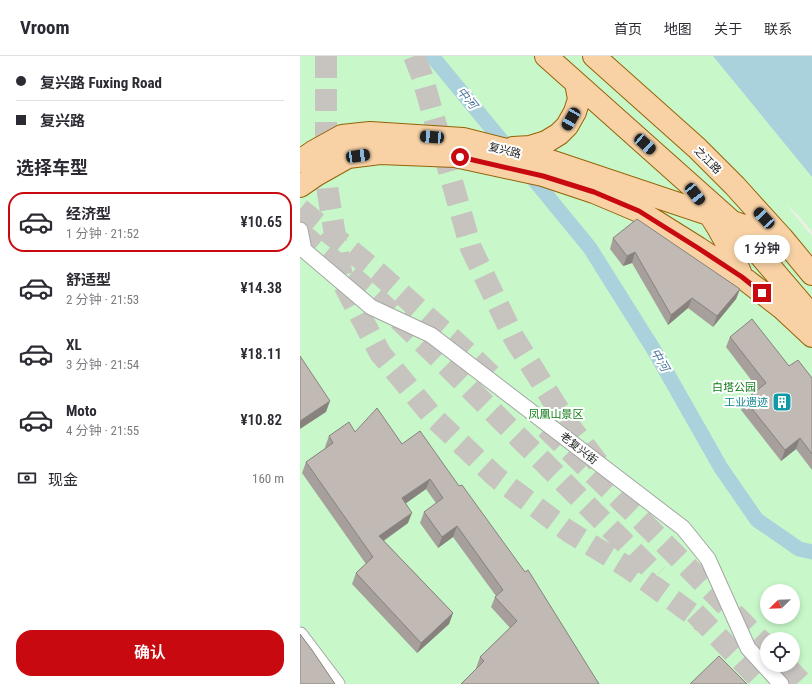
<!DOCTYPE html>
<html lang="zh">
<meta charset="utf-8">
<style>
:root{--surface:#fff;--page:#f7f7f7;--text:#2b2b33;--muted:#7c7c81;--line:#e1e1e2;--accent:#c8090f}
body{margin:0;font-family:"Roboto Condensed","Noto Sans SC",sans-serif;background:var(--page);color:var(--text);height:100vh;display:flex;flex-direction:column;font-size:15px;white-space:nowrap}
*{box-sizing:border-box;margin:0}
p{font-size:13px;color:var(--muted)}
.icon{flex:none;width:22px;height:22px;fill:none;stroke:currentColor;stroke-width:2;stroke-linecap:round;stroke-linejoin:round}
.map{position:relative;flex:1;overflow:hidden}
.panel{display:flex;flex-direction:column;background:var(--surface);width:300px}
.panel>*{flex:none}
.guide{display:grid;align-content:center;height:88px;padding:0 16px;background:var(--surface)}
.needle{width:26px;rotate:247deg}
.tools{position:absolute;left:460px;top:528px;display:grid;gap:8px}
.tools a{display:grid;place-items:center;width:40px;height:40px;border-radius:50%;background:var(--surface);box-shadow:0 2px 6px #0003;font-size:20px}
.end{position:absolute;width:18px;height:18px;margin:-9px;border:5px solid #c8090f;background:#fff;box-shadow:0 0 0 2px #fff}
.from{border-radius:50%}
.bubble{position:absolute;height:28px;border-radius:14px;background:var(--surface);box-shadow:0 2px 6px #0003;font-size:13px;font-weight:600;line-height:28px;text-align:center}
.car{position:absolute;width:12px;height:24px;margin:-12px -6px;border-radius:5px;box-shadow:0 0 3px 1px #0007;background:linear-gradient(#222 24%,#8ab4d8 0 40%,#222 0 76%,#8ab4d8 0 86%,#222 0)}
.guide b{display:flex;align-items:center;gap:14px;height:38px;font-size:15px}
.guide b+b{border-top:1px solid var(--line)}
.guide i{width:10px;height:10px;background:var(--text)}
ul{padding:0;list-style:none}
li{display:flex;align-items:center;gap:12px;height:60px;margin:0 8px 6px;padding:0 8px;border:2px solid transparent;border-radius:16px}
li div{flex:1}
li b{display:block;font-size:15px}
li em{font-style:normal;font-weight:600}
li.current{border-color:var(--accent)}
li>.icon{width:36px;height:36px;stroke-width:1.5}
h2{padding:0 16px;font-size:18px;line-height:48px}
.pay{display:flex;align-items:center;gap:10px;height:44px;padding:0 16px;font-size:15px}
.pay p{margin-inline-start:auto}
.cta{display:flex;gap:8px;margin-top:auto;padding:8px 16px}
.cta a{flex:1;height:46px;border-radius:16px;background:var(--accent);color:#fff;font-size:16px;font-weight:600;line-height:46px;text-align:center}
header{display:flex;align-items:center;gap:24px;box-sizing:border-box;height:56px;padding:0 20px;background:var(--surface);border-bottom:1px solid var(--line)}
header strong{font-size:19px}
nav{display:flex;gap:22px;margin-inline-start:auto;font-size:14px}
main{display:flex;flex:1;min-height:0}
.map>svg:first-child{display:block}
.park{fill:#c8f8ca;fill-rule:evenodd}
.water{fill:#aad2dc}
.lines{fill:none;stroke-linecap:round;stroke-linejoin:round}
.canal{stroke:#aad2dc;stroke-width:15}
.trunk-tunnel{stroke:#c7c4c0;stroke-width:22;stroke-dasharray:22 11;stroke-linecap:butt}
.minor-casing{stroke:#a5a5a5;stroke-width:17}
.primary-casing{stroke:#966207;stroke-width:24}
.minor{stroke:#fff;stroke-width:15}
.primary{stroke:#f8d2a5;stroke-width:22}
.wall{fill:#a69f9b}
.shaded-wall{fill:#87827e}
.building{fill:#c1b9b4;stroke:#87827e}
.route{stroke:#c8090f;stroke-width:5}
.labels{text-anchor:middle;stroke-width:4;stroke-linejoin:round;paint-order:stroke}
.street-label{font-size:11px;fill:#212121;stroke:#fff}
.park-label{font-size:11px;fill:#117c16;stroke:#fff}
.culture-label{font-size:11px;fill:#0d838f;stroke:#fff;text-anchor:end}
.water-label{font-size:12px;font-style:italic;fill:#4a779d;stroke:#fff}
</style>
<header>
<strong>Vroom</strong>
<nav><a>首页</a><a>地图</a><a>关于</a><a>联系</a></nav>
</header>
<main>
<section class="panel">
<div class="guide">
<b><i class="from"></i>复兴路 Fuxing Road</b>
<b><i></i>复兴路</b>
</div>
<h2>选择车型</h2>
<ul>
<li class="current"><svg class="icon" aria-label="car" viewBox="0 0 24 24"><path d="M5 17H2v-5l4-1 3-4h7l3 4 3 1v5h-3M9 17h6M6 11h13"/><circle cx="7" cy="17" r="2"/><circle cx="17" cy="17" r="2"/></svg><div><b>经济型</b><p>1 分钟 · 21:52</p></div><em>¥10.65</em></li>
<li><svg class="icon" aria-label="car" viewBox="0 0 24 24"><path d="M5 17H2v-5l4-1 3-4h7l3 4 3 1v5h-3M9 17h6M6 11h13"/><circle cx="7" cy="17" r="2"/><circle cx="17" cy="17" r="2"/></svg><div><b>舒适型</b><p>2 分钟 · 21:53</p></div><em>¥14.38</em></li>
<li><svg class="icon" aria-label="car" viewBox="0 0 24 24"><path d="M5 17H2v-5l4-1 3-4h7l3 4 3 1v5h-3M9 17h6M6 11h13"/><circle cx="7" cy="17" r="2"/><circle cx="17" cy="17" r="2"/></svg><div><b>XL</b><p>3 分钟 · 21:54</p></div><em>¥18.11</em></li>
<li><svg class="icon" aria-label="car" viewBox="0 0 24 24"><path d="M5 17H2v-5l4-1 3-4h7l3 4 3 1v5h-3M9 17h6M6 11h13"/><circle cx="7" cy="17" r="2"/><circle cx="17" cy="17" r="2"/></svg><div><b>Moto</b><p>4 分钟 · 21:55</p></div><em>¥10.82</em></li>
</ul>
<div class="pay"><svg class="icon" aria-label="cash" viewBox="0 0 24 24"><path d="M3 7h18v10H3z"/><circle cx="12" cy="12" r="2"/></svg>现金<p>160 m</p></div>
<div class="cta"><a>确认</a></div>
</section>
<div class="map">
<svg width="512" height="628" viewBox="0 0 512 628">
<rect width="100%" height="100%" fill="#f1ede8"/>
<path class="park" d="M0,0H415L512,121V176L498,159L486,148L512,180V628H0ZM467,535H493V561H467ZM467,583H493V609H467Z"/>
<path class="water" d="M413,0H512V121Z"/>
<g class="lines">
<path class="canal" d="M132,0L202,85
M226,114L290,192L354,294L421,412L457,464L499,493L512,496"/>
<path class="trunk-tunnel" d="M26,0V115L28,137L43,227L80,297L133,361L196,421L268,475L327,511L406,568
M114,0L122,20L171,192L214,282L265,364L298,407
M0,153L77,216L169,298L194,322
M0,176L70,236L143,306L357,519
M246,372L344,467L467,591
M395,557L464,628
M485,609L503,628"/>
<defs>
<path id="minor" d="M0,174L4,194
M0,192L4,194L71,251L131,279L383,472L408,503L448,592L481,628
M0,579L37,628"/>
<path id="primary" d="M246,0L431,165L512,260
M294,0L397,92L435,130L483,183L512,218
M213,92L230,91L246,86L259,78L267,70L275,56L279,43L276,27
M0,105L13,96L42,80L70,77L163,83L250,105L483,183
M0,130L16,119L48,101L80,97L155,100L243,119L294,136L339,155L398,192L442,221L482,252L512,280
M405,152C421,173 432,197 442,221"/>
</defs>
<use href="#minor" class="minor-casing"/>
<use href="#primary" class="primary-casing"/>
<use href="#minor" class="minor"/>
<use href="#primary" class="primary"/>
</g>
<path class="wall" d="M313,182L440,233L436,243L413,271L388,252L368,269L332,207L323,210L310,193Z
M430,281L512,322V414L496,393L481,405L441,354L445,344L458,333L426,291Z
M55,376L102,388L299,628L176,612L180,601L210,572L191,551L195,541L196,540L153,481L138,492L120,467L124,456L136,447L126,433L106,447L108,467L84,485L153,557L149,568L117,597L52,528L56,517L66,508L2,417L6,406L26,392L25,391L29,380Z"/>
<path class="shaded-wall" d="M335,196L332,207L323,210L327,200Z
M440,233L436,243L413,271L417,260Z
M392,242L388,252L368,269L371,259Z
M30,345L26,356L0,373V365Z
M500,382L496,393L481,405L485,394Z
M130,423L126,433L98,453L102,442Z
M112,457L108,467L75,490L79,480Z
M157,470L153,481L138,492L142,481Z
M153,557L149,568L117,597L121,587Z"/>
<path class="building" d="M337,163L440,233L417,260L392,242L371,259L335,196L327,200L313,182Z
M452,263L489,310L498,304L512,322V398L500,382L485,394L445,344L466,327L430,281Z
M0,300L30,345L0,365Z
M77,352L102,388L120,375L159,430L162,429L225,516L228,514L299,628H161L184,605L180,601L217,565L195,541L203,534L157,470L142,481L124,456L143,442L130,423L102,442L112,457L79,480L153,557L121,587L56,517L73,501L6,406L33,387L29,380L49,366L55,376Z
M0,578L12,594L35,628H0Z
M419,600L447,628H390Z"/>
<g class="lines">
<path class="route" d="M160,101L243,120L294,136L339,155L398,192L442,221L462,237"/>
</g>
<defs>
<symbol id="building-square" viewBox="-11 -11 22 22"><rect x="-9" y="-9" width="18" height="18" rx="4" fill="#0f9aa8" stroke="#fff"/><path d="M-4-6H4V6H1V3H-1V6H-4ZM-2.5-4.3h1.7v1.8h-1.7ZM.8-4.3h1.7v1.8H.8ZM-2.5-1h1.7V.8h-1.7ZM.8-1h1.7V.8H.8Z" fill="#fff"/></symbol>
</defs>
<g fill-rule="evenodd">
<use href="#building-square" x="471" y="335" width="22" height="22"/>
</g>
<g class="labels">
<g class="street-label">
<text transform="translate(205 94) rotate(14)" y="4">复兴路</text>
<text transform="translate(408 104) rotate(45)" y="4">之江路</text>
<text transform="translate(279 392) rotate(38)" y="4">老复兴街</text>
</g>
<g class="park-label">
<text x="434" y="335">白塔公园</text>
<text x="256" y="362">凤凰山景区</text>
</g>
<g class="culture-label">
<text x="468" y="350">工业遗迹</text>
</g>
<g class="water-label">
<text transform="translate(167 42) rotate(51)" y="4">中河</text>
<text transform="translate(360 304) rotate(60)" y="4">中河</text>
</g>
</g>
</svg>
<div class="tools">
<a><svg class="needle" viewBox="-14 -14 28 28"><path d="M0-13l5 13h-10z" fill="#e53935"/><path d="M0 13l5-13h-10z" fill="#7c7c81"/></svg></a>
<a><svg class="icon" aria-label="locate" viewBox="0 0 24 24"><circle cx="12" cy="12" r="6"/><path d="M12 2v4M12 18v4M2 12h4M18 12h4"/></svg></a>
</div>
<i class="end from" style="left:160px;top:101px"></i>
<i class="end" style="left:462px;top:237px"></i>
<div class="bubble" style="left:434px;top:179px;width:56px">1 分钟</div>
<i class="car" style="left:271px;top:63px;rotate:210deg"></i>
<i class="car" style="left:132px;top:81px;rotate:274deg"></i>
<i class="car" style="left:345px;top:88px;rotate:132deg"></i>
<i class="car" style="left:58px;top:100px;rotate:82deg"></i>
<i class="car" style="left:395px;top:138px;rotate:142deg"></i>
<i class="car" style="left:464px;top:162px;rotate:317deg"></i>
</div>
</main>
